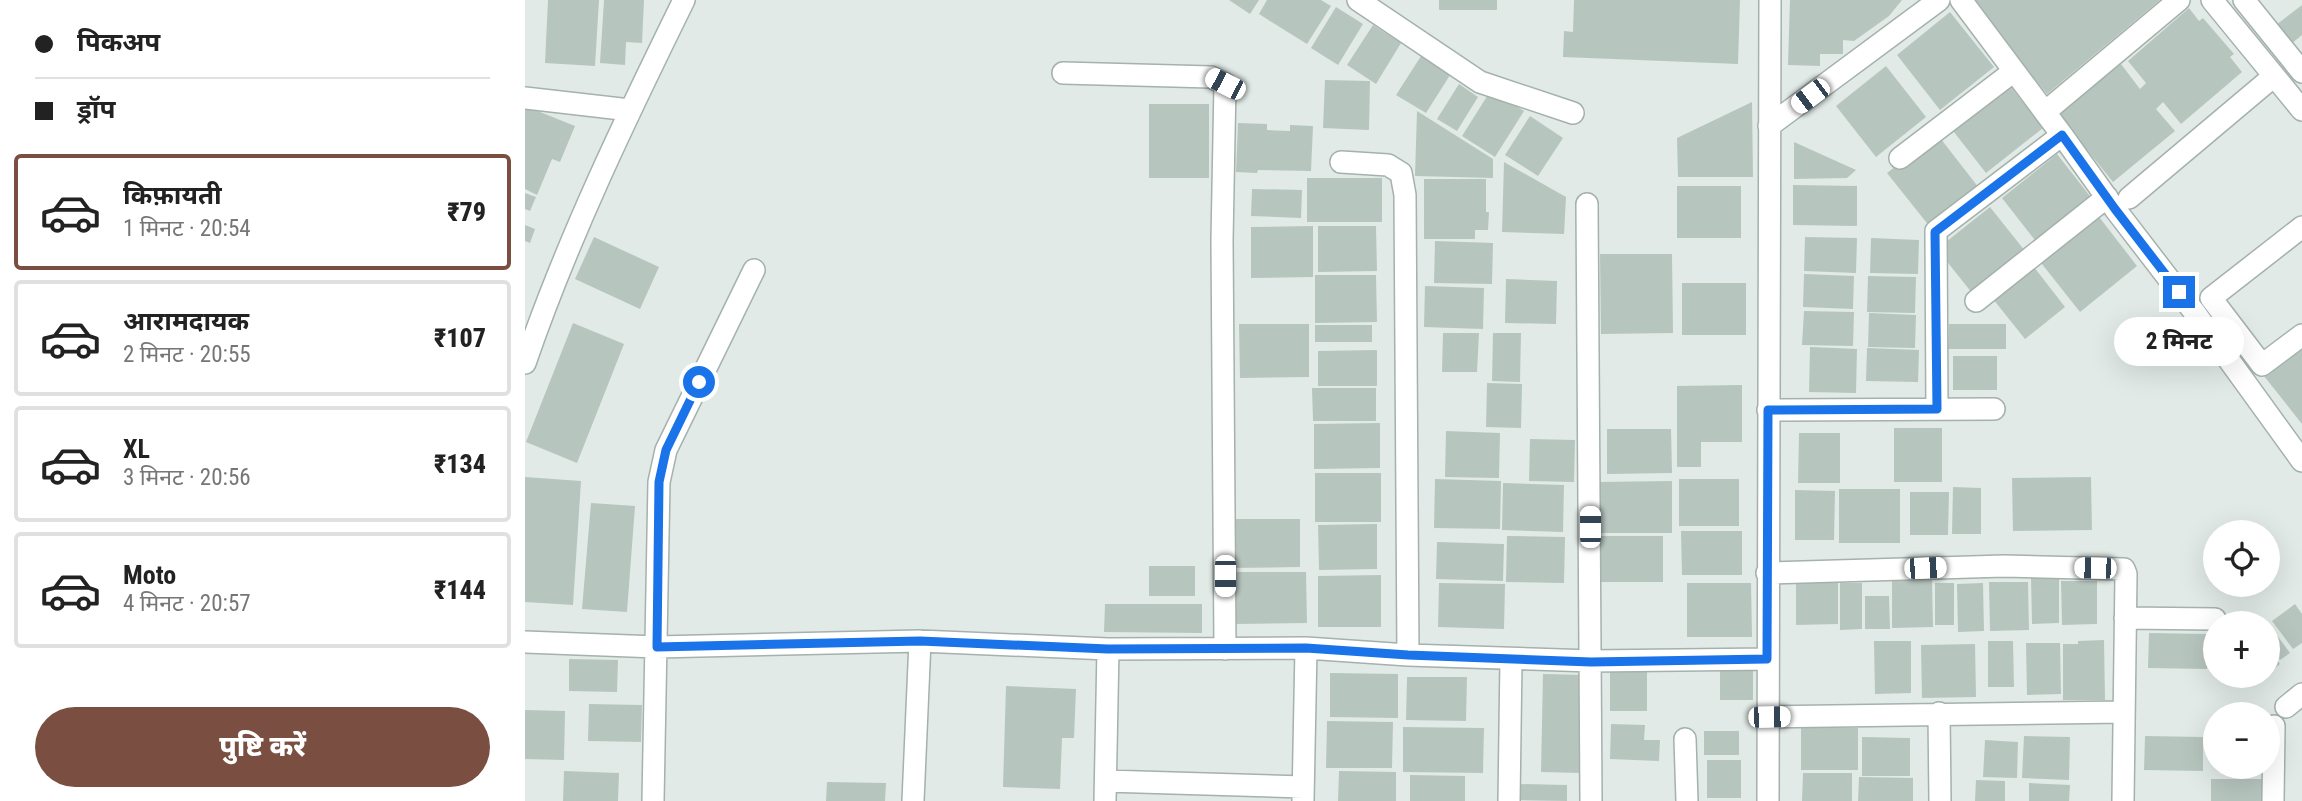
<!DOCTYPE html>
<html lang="hi">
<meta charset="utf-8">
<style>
:root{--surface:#fff;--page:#f6f6f6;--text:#222;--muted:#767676;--line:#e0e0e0;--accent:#7a4e40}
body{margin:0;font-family:"Roboto Condensed","Noto Sans Devanagari",sans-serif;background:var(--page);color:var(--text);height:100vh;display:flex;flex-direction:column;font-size:26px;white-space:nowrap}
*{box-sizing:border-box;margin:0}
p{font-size:23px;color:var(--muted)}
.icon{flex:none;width:38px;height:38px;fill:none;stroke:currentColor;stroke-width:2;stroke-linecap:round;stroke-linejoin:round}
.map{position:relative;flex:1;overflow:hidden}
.sheet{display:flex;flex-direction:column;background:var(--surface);width:525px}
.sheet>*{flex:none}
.top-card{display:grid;align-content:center;height:154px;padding:0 35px;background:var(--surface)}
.fabs{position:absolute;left:1678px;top:520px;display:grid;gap:14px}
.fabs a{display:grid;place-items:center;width:77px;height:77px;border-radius:50%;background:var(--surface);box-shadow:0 7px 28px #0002;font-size:35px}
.end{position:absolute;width:32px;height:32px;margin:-16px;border:9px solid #1a73e8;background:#fff;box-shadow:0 0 0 4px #fff}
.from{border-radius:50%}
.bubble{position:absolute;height:49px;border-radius:24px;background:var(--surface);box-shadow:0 7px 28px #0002;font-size:23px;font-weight:800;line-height:49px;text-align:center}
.car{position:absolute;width:21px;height:42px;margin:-21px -10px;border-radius:9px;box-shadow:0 0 5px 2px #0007;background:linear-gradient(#fff 24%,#345 0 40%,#fff 0 76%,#345 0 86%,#fff 0)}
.top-card b{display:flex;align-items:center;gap:24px;height:66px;font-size:26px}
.top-card b+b{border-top:2px solid var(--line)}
.top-card i{width:18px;height:18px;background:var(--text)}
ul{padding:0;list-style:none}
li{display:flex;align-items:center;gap:21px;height:116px;margin:0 14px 10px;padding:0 21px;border:4px solid var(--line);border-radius:7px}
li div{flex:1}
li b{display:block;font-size:26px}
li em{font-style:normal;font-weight:800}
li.selected{border-color:var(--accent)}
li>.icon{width:63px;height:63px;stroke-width:1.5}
.primary-button{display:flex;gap:14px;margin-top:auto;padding:14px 35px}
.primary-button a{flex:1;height:80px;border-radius:42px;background:var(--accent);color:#fff;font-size:28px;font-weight:800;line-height:80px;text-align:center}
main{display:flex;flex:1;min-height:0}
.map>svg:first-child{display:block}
.building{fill:#b7c5bf}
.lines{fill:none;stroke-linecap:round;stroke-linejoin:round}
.minor-casing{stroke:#a4b1ad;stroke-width:24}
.minor{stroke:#fff;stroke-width:21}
.route{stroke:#1a73e8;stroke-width:9}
</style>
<main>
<section class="sheet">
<div class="top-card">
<b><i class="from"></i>पिकअप</b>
<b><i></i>ड्रॉप</b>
</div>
<ul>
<li class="selected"><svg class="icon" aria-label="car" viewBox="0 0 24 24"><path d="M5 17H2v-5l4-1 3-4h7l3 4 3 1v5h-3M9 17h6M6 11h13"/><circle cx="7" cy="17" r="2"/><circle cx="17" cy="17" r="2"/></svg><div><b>किफ़ायती</b><p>1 मिनट · 20:54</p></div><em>₹79</em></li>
<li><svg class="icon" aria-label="car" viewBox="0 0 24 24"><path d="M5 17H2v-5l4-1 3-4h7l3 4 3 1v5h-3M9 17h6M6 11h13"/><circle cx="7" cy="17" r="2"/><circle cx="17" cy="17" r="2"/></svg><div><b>आरामदायक</b><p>2 मिनट · 20:55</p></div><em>₹107</em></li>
<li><svg class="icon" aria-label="car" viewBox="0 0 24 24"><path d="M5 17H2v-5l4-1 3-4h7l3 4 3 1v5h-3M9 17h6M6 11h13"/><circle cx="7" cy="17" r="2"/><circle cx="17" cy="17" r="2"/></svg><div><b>XL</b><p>3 मिनट · 20:56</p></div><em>₹134</em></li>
<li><svg class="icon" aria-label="car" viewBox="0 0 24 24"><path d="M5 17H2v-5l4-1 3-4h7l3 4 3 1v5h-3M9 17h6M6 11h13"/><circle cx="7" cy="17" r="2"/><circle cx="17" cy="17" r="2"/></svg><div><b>Moto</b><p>4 मिनट · 20:57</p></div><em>₹144</em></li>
</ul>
<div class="primary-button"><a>पुष्टि करें</a></div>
</section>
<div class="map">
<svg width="1777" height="801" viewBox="0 0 1777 801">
<rect width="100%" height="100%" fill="#e1eae6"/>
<path class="building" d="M23,0H74L70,66L20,63Z
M79,0H119L117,43L101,42L100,65L75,63Z
M704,0H734L725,14Z
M742,0H796L806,6L782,44L734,14Z
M914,0H972V10H914Z
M1049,0H1215L1213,64L1038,57L1039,31L1048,32Z
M1265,0H1377L1364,16L1329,41L1318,40V54H1295V66L1263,65Z
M1445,0H1635L1522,94Z
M1777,5V35L1766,44L1751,25Z
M811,7L838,24L813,65L786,48Z
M1664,8L1674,21L1678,18L1709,54L1705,57L1717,72L1656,124L1638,102L1631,109L1650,131L1588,182L1533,114L1596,64L1615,89L1621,83L1603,61Z
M1425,12L1469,67L1415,110L1372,55Z
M848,25L876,43L851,84L822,65Z
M898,53L927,72L901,113L871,95Z
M1361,66L1401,117L1351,157L1311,106Z
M800,80L845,81L844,130L798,128Z
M1482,82L1518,128L1461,173L1425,127Z
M934,84L953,97L932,131L912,119Z
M966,90L999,111L970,157L937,136Z
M1227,102L1228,177H1153L1152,138Z
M624,104H684V178H624Z
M0,106L50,126L35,162L27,159L12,195L0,189Z
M892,111L968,159V178L890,176Z
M1005,116L1038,138L1013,176L980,155Z
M713,123L742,124V130L765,131V125L788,126L786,171L733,170L732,173L711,172Z
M1412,134L1454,188L1405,227L1362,173Z
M1269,142L1331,170L1322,178L1269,179Z
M1532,154L1568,200L1513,244L1477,198Z
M979,162L1041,197L1039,234L977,232Z
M782,178H857V222H782Z
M899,179H961V212H964L963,230H950V239H899Z
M1268,185L1332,186V226L1268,225Z
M1152,186H1216V238H1152Z
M727,189L777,190L776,218L726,216Z
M0,193L11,197L5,211L0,209Z
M1465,207L1500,251L1447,293L1412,249Z
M1571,213L1612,266L1555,312L1513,259Z
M0,225L10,229L5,243L0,241Z
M788,226V277L726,278V227Z
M793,226H851L852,271L793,272Z
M69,237L134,267L115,309L50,279Z
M1280,237L1332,238L1331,273L1279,271Z
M1346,238L1394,240L1393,274L1345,273Z
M910,241L968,243L967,284L909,283Z
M1075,254H1147L1148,333L1076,334Z
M1509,267L1540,307L1500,339L1468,299Z
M1279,274L1329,276L1328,309L1278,307Z
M790,275H851L852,322L790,323Z
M1343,276L1391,277L1390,313L1342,312Z
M981,279L1032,281L1031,324L980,323Z
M1157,283H1221V335H1157Z
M900,286L959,288L958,329L899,327Z
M1279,311L1329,312L1328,346L1277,345Z
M1344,313L1391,315L1390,348L1343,347Z
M48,323L99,344L52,463L1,442Z
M714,324H784V377L715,378Z
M1424,324H1481V349H1423Z
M790,325H847V342H790Z
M918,333H954L952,372H917Z
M968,333H996L995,382L967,381Z
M1777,346V424L1739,376Z
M1285,347L1332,349L1331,393L1284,392Z
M1342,348L1394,350L1393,382L1341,381Z
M852,350V386H793V351Z
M1428,356H1472V390H1428Z
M962,383L997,384L996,428L961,427Z
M1217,385V442H1176V467H1152V386Z
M787,388H851V421H788Z
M855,423V468L789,469V424Z
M1369,428H1417V482H1369Z
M1082,429H1146L1147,473L1082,474Z
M921,431L975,433L974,478L920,477Z
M1274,433H1315V483H1273Z
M1005,439L1050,440L1049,482L1004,481Z
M790,473H856V522H790Z
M0,477L56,481L48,605L0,602Z
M1566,477L1567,530L1488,531L1487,478Z
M910,479L976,481L975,529L909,528Z
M1154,479H1214V526H1154Z
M1147,481V533H1073V482Z
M978,483L1039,485L1038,532L977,530Z
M1428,487L1456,488V534H1427Z
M1314,489H1375V543H1314Z
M1270,490L1310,491L1309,540H1270Z
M1385,492H1424L1423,535H1385Z
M66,503L110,506L102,612L57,609Z
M702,519H775V567L703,568Z
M852,524V569L794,570L793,525Z
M1156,531H1217V575H1157Z
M982,536L1040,537L1039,583L981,582Z
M1072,536H1138V582H1072Z
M912,542L979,544L978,581L911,579Z
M624,566H670V596H624Z
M708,572H781L782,623L709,624Z
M856,575V627H793V576Z
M1534,577V623L1507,624L1506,578Z
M1313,578V624L1271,625V579Z
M1407,580L1408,627L1367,628V581Z
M1536,581H1572V624L1537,625Z
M1464,582H1503L1504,630L1465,631Z
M914,583L980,584L979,629L913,627Z
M1162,583H1226L1227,637H1162Z
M1315,583H1337V629L1315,630Z
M1410,583H1429V625H1410Z
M1458,583L1459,631L1433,632L1432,584Z
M1340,596H1364L1365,629H1340Z
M580,604H677V633L579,632Z
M1770,604L1777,614V643L1768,649L1747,621Z
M1748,630L1765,653L1755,660L1743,643V634Z
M1624,633L1683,634L1682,669L1623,668Z
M1579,640L1580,700H1538V644H1553V641Z
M1349,641H1386V693L1350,694Z
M1463,641H1488L1489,687H1463Z
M1501,643H1535L1536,694L1502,695Z
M1450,644L1451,697L1397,698L1396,645Z
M1743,648L1755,664L1743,673Z
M44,659L93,660L92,692L44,691Z
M1122,665V711H1085V668Z
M1195,666L1228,667V700H1195Z
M805,673L873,674V718L805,717Z
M1018,674L1059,675L1057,773L1016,772Z
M882,677H942L941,721L881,720Z
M481,686L551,689L549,738H537L535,789L478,787Z
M64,704L117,705L116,742L63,741Z
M0,710L40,711L39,760L0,759Z
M802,721L868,722L867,768H801Z
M1086,724L1120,725L1119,740H1135L1134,761L1085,759Z
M878,727L959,728L958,773L878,772Z
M1276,727L1333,728V770H1276Z
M1179,731H1214V755H1179Z
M1499,736L1545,737L1544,780L1497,778Z
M1620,736L1678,737V771L1619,770Z
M1337,737L1385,738V776H1337Z
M1460,740L1493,742L1492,778L1458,777Z
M1182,760H1216V798H1182Z
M39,771L94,773L93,801H38Z
M814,771L871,772V801H813Z
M1278,773H1327V801H1277Z
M885,775L940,776V801H885Z
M1334,777L1388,778V801H1333Z
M1686,779H1740V801H1686Z
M1451,780L1480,781V801H1450Z
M302,782L361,783L360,801H301Z
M1504,783L1545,785L1544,801H1504Z
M993,784L1042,785V801L992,800Z"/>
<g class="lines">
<defs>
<path id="minor" d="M833,0L955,82L1048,113
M1436,0L1537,135L1590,209L1670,313L1777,461
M1687,0L1777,110
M1719,0L1777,72
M538,73L686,77L700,84L697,240L700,649
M0,98L105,110
M1520,112L1654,0
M1244,126L1414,0
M1375,158L1489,71
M816,162L863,165L876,173L880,195L883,655
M1604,198L1749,76
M1062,204L1066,801
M1777,227L1686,298L1737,365L1777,335
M1451,301L1582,197
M0,363C43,238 101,118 159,0
M1412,409L1411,231L1537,135
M1243,410L1469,409
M1242,573L1479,566L1599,569L1601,574L1598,801
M1600,618L1690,619
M0,642L132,647L395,641L583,649L781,648L883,655L1066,661L1243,659
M1761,707L1777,694
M1414,713L1415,801
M1244,717L1599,712
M1160,739L1162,801
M581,781L778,787
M778,800L781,648
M128,801L134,482L141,450L229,270
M388,801L395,641
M580,801L583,649
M984,801L986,659
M1243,801L1245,0
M1748,801L1749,726"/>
</defs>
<use href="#minor" class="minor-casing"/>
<use href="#minor" class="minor"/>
</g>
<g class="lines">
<path class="route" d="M174,382L141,450L134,482L132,647L395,641L583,649L781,648L883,655L1066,662L1242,659L1243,410L1412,409L1410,232L1537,135L1590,209L1654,292"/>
</g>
</svg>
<div class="fabs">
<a><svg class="icon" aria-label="locate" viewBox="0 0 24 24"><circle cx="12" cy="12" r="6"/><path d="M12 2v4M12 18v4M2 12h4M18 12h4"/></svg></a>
<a>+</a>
<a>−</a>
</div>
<i class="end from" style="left:174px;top:382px"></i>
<i class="end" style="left:1654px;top:292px"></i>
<div class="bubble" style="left:1589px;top:317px;width:130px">2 मिनट</div>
<i class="car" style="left:700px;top:84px;rotate:297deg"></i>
<i class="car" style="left:1285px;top:96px;rotate:233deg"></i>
<i class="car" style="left:1065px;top:527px;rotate:0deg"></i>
<i class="car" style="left:1400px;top:568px;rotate:88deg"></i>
<i class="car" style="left:1570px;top:568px;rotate:271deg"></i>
<i class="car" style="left:700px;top:576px;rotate:180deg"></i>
<i class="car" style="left:1244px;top:717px;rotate:89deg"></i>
</div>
</main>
